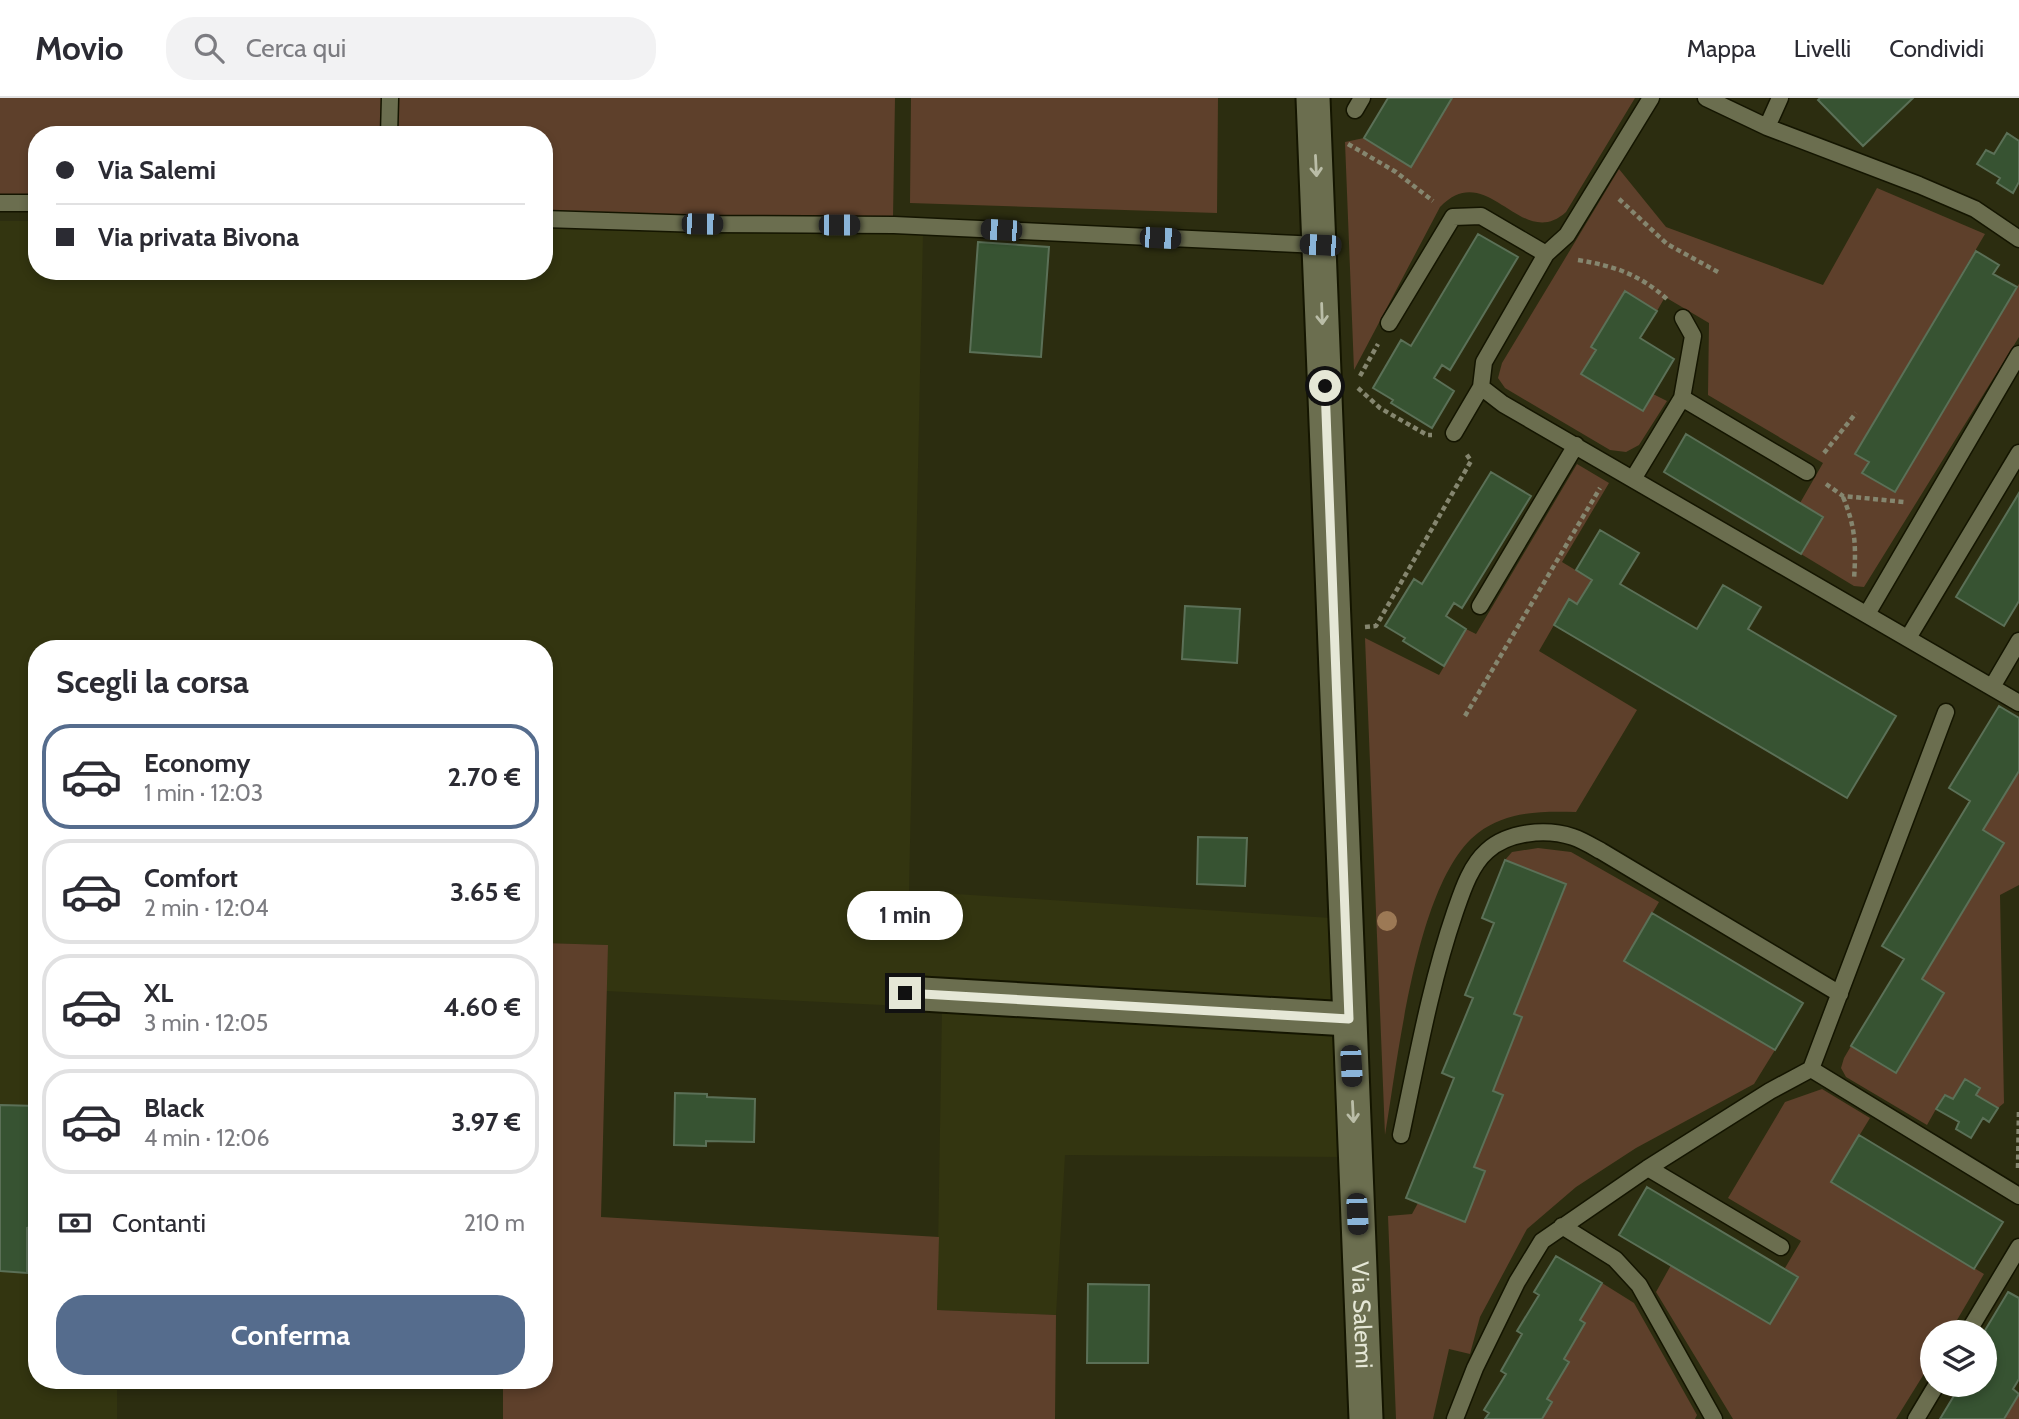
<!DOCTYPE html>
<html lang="it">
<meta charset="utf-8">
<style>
:root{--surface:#fff;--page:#f2f2f3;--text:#2b2b33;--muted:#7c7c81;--line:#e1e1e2;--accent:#556c8d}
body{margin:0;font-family:Cabin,sans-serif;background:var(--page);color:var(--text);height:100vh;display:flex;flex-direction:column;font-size:26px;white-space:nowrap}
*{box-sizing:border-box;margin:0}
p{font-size:23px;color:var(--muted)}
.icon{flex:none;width:38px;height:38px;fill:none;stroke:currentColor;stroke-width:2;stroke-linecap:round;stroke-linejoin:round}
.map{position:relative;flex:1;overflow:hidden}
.side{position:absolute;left:28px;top:542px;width:525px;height:749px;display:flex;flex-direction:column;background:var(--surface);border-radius:28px;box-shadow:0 4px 10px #0003}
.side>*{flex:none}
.hud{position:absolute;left:28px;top:28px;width:525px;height:154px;border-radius:28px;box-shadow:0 4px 10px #0003;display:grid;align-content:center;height:154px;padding:0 28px;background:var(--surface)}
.fabs{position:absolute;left:1920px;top:1222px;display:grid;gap:14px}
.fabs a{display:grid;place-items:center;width:77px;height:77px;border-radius:50%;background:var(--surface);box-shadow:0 4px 10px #0003;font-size:35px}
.end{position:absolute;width:32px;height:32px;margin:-16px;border:9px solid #e5e7d6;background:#111;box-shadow:0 0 0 4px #111}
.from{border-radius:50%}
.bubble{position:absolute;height:49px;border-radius:24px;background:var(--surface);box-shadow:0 4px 10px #0003;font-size:23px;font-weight:800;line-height:49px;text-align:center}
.car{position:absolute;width:21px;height:42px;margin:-21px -10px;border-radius:9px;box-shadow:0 0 5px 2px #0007;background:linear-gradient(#222 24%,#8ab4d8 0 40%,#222 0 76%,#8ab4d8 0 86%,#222 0)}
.hud b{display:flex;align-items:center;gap:24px;height:66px;font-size:26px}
.hud b+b{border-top:2px solid var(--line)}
.hud i{width:18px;height:18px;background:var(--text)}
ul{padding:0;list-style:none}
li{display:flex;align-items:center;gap:21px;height:105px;margin:0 14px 10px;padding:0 14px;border:4px solid var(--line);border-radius:28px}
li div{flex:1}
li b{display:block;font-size:26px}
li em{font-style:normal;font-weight:800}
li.current{border-color:var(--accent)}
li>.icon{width:63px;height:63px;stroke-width:1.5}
h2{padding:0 28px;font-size:32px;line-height:84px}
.pay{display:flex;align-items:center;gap:18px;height:77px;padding:0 28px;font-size:26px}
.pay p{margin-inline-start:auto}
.primary-button{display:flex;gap:14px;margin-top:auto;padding:14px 28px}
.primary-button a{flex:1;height:80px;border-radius:28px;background:var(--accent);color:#fff;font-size:28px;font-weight:800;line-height:80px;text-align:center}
header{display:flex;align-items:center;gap:42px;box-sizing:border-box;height:98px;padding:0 35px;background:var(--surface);border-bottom:2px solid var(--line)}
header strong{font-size:33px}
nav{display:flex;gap:38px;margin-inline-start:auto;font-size:24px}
.search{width:490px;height:63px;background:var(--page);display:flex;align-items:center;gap:18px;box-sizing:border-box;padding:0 24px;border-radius:28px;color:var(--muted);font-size:26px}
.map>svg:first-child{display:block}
.built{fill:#333510}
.green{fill:#5e402b}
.building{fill:#375332;stroke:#5b7057;stroke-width:2}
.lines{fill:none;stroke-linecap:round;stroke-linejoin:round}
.service-casing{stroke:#141500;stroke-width:19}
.minor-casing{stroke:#141500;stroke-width:37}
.path{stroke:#85866f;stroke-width:4.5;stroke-dasharray:5 3.5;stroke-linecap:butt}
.service{stroke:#6b6e4f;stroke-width:16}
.minor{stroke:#6b6e4f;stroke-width:33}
.tree{fill:#9c7955}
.oneway{stroke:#babda7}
.route{stroke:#e5e7d6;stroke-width:9}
.labels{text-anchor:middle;stroke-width:5;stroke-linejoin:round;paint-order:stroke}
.street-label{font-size:24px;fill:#e5e7d6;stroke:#2c2d10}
</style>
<header>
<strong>Movio</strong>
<div class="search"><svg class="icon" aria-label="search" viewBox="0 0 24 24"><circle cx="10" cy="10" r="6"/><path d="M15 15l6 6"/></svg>Cerca qui</div>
<nav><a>Mappa</a><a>Livelli</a><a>Condividi</a></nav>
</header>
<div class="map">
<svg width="2019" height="1321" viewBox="0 0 2019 1321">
<rect width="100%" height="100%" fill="#2c2d10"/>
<path class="built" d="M0,123H37V173H544V130L923,135L909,793L1331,820L1342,1059L1065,1057L1056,1217L937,1212L942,910L606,893L608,847L544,845V551H37V1283H352V1290L117,1292V1321H0Z"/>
<path class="green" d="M0,0H895L893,119L544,118V37H37V110H0Z
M911,0H1218L1217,115L910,105Z
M1452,0H1635L1566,114C1521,155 1488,59 1440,109L1354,272L1345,44L1364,40L1411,68Z
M1619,71L1666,129L1823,187L1877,90L1985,136L1855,356L1869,364L1863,374L2019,186V239L1864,489L1854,488L1801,456L1823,419L1800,405L1823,365L1708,297L1709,225L1665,199L1657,213L1624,194L1592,249L1596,252L1581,275L1653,296L1667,303L1639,347L1626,354L1610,352L1505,290L1498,280L1502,265Z
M1577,366L1609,385L1562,464L1592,482L1577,506L1569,501L1539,553L1637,612L1576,714C1542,713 1506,713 1478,735C1416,782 1398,962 1385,1037L1365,540L1439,577L1466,531L1476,536Z
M2019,673V787L2000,797L2004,1005L1998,1010L1976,997L1980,990L1965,981L1953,1001L1944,997L1927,1027L1846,979L1841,970L1844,960L1851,948L1896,975L1944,896L1922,881L2004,746L1983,732Z
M1538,750L1571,754L1659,804L1624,863L1775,952L1754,986L1636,1050L1576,1089L1527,1131L1480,1219L1470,1256L1449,1251L1433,1321H1396L1388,1118L1412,1116L1418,1105L1464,1124L1474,1069L1503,997L1493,993L1522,920L1514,916L1566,787L1505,762L1512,754Z
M544,845L608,847L601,1119L939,1139L937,1212L1056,1217L1055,1321H503V1283H544Z
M1822,991L1870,1020L1831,1084L1984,1176L1950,1234H1932V1263L1896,1321H1733L1656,1194L1671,1167L1770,1226L1798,1179L1785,1170L1801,1143L1728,1100L1785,1004Z
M1602,1185L1634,1205L1697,1317L1695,1321H1542L1552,1304L1547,1301L1564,1261L1585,1225L1580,1222Z
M2019,1296V1321H2004Z"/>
<path class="building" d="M1388,0H1452L1411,69L1364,40Z
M1820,0H1913L1863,48L1818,2Z
M2007,35L2019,43V84L2013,95L1997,85L2000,80L1977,66L1986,52L1994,56Z
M1478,136L1518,159L1450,272L1442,267L1434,280L1454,293L1432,330L1391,305L1393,302L1373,290L1401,242L1411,248Z
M978,144L1049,149L1041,259L970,254Z
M1976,153L1999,167L1993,176L2017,189L1895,394L1862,375L1869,364L1855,356Z
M1625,193L1657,213L1640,240L1674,261L1643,313L1581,276L1596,252L1591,249Z
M1686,336L1823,419L1801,456L1664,374Z
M1491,374L1531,398L1462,510L1454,505L1446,518L1466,531L1444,568L1403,543L1405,540L1385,528L1414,481L1422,486Z
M2019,395V503L2004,528L1956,499Z
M1600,432L1639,455L1620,486L1697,531L1723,487L1761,509L1748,531L1896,618L1847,700L1554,527L1569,501L1577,506L1592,482L1576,472Z
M1185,508L1240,511L1237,565L1182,561Z
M1999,608L2019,620V673L1983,732L2004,745L1922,881L1944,895L1896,975L1851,948L1904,861L1882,848L1970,703L1949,690Z
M1198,739L1247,740L1245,788L1197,786Z
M1505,762L1566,786L1514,916L1522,919L1493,993L1503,997L1474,1069L1485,1073L1465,1124L1406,1100L1454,980L1442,975L1473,900L1465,897L1494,825L1482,820Z
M1652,815L1803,905L1775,952L1624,863Z
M1965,981L1980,990L1976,997L1998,1010L1989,1024L1983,1020L1971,1040L1956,1031L1959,1024L1936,1011L1945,997L1953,1001Z
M675,995L707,996V999L755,1001L754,1044L706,1043V1048L674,1047Z
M0,1007L37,1008V1067H32L33,1128L27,1130V1175L0,1173Z
M1859,1037L2003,1124L1974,1171L1831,1084Z
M1647,1089L1798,1179L1770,1226L1619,1137Z
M1556,1158L1602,1185L1580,1222L1585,1225L1564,1261L1569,1264L1547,1301L1552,1304L1542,1321H1485L1489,1315L1484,1312L1506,1276L1501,1273L1522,1236L1517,1233L1539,1197L1534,1194Z
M1088,1186L1149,1187L1148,1265H1087Z
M2008,1194L2019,1200V1281L2013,1291L2019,1296L2004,1321H1940L1961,1286H1984V1234Z"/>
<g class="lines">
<defs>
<path id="service" d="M1706,0L1767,29L1919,87L1975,111L2019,141
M1355,12L1362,0
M1767,29L1780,0
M389,37L390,0
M0,105H37
M544,121L702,126L894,127L1320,147
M1389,225L1453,119L1481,118L1546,156
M1481,289L1503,306L2019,605
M1682,300L1807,374
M1454,335L1481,289L1484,264L1546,156L1567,137L1651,0
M1633,381L1682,300L1693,238L1683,220
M1480,508L1576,347
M1867,516L2019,256
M1908,540L2019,355
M1992,589L2019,543
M1946,614L1811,971L2019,1098
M1401,1037C1417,962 1430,887 1455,814C1462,794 1470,768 1487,753C1508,734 1545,730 1573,739C1582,742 1592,748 1601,753L1840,896
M1648,1070L1781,1149
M1562,1128L1615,1161L1639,1187L1714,1321
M1968,1234L2019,1149
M1455,1321L1475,1270L1517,1184L1542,1143L1648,1070L1770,993L1811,971
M1916,1321L1937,1286"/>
<g id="minor">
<path id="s1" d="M1313,0L1366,1321"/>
<path d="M905,895L1349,921"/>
</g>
</defs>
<use href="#service" class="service-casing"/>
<use href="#minor" class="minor-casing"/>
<path class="path" d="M1348,46L1396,74L1433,103
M1619,101L1667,146L1718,174
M1578,162C1614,168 1639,176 1667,201
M1360,278L1378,246
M1358,290L1380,310L1427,337H1432
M1824,355L1856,315
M1826,386L1843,398L1904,404
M1843,399C1856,430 1856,449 1854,482
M1365,529L1376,528L1471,363L1465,354
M1465,618L1600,390
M2018,1070L2019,1011"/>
<use href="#service" class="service"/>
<use href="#minor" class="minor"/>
</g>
<circle class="tree" cx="1387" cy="823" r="10"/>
<defs><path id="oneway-shaft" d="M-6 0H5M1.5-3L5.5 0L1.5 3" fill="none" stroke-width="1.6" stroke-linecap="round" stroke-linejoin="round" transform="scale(1.75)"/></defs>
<g class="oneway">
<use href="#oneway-shaft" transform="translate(1316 68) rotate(87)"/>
<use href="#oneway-shaft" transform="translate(1322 216) rotate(88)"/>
<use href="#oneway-shaft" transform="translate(1353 1014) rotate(87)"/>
</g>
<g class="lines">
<path class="route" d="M905,895L1349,921L1325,288"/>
</g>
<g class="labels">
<g class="street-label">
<text dy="8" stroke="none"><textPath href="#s1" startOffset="1218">Via Salemi</textPath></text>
</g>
</g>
</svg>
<div class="fabs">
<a><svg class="icon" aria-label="layers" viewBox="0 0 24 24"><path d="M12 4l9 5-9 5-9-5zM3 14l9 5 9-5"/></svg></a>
</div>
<i class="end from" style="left:1325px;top:288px"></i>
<i class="end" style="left:905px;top:895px"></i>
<div class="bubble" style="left:847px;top:793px;width:116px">1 min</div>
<i class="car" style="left:702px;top:126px;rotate:91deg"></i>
<i class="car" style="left:839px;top:127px;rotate:90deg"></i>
<i class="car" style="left:1001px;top:132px;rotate:273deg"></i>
<i class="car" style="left:1160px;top:140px;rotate:93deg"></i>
<i class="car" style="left:1320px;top:147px;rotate:273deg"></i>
<i class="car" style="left:1351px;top:968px;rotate:177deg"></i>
<i class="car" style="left:1357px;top:1116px;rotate:177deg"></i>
<div class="hud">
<b><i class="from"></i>Via Salemi</b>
<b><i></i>Via privata Bivona</b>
</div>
<section class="side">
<h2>Scegli la corsa</h2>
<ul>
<li class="current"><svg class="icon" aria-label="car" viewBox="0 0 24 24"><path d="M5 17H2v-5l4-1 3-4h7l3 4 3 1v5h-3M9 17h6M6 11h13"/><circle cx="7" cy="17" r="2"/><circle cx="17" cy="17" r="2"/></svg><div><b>Economy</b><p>1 min · 12:03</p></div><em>2.70 €</em></li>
<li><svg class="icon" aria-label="car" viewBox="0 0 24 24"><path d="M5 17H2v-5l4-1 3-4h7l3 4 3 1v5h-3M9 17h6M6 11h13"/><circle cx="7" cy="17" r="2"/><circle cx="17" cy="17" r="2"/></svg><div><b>Comfort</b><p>2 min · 12:04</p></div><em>3.65 €</em></li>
<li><svg class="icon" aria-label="car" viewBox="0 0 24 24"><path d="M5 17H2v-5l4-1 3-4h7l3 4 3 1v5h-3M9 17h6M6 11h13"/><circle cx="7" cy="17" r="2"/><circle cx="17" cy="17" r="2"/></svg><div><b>XL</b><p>3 min · 12:05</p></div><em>4.60 €</em></li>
<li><svg class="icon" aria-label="car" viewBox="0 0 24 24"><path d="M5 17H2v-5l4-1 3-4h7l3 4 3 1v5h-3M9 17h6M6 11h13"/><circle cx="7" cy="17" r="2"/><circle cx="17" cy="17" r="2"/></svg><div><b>Black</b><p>4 min · 12:06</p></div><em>3.97 €</em></li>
</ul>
<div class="pay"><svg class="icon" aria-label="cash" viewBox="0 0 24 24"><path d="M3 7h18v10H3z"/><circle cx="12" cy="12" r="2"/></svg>Contanti<p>210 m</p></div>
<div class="primary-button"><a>Conferma</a></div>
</section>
</div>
